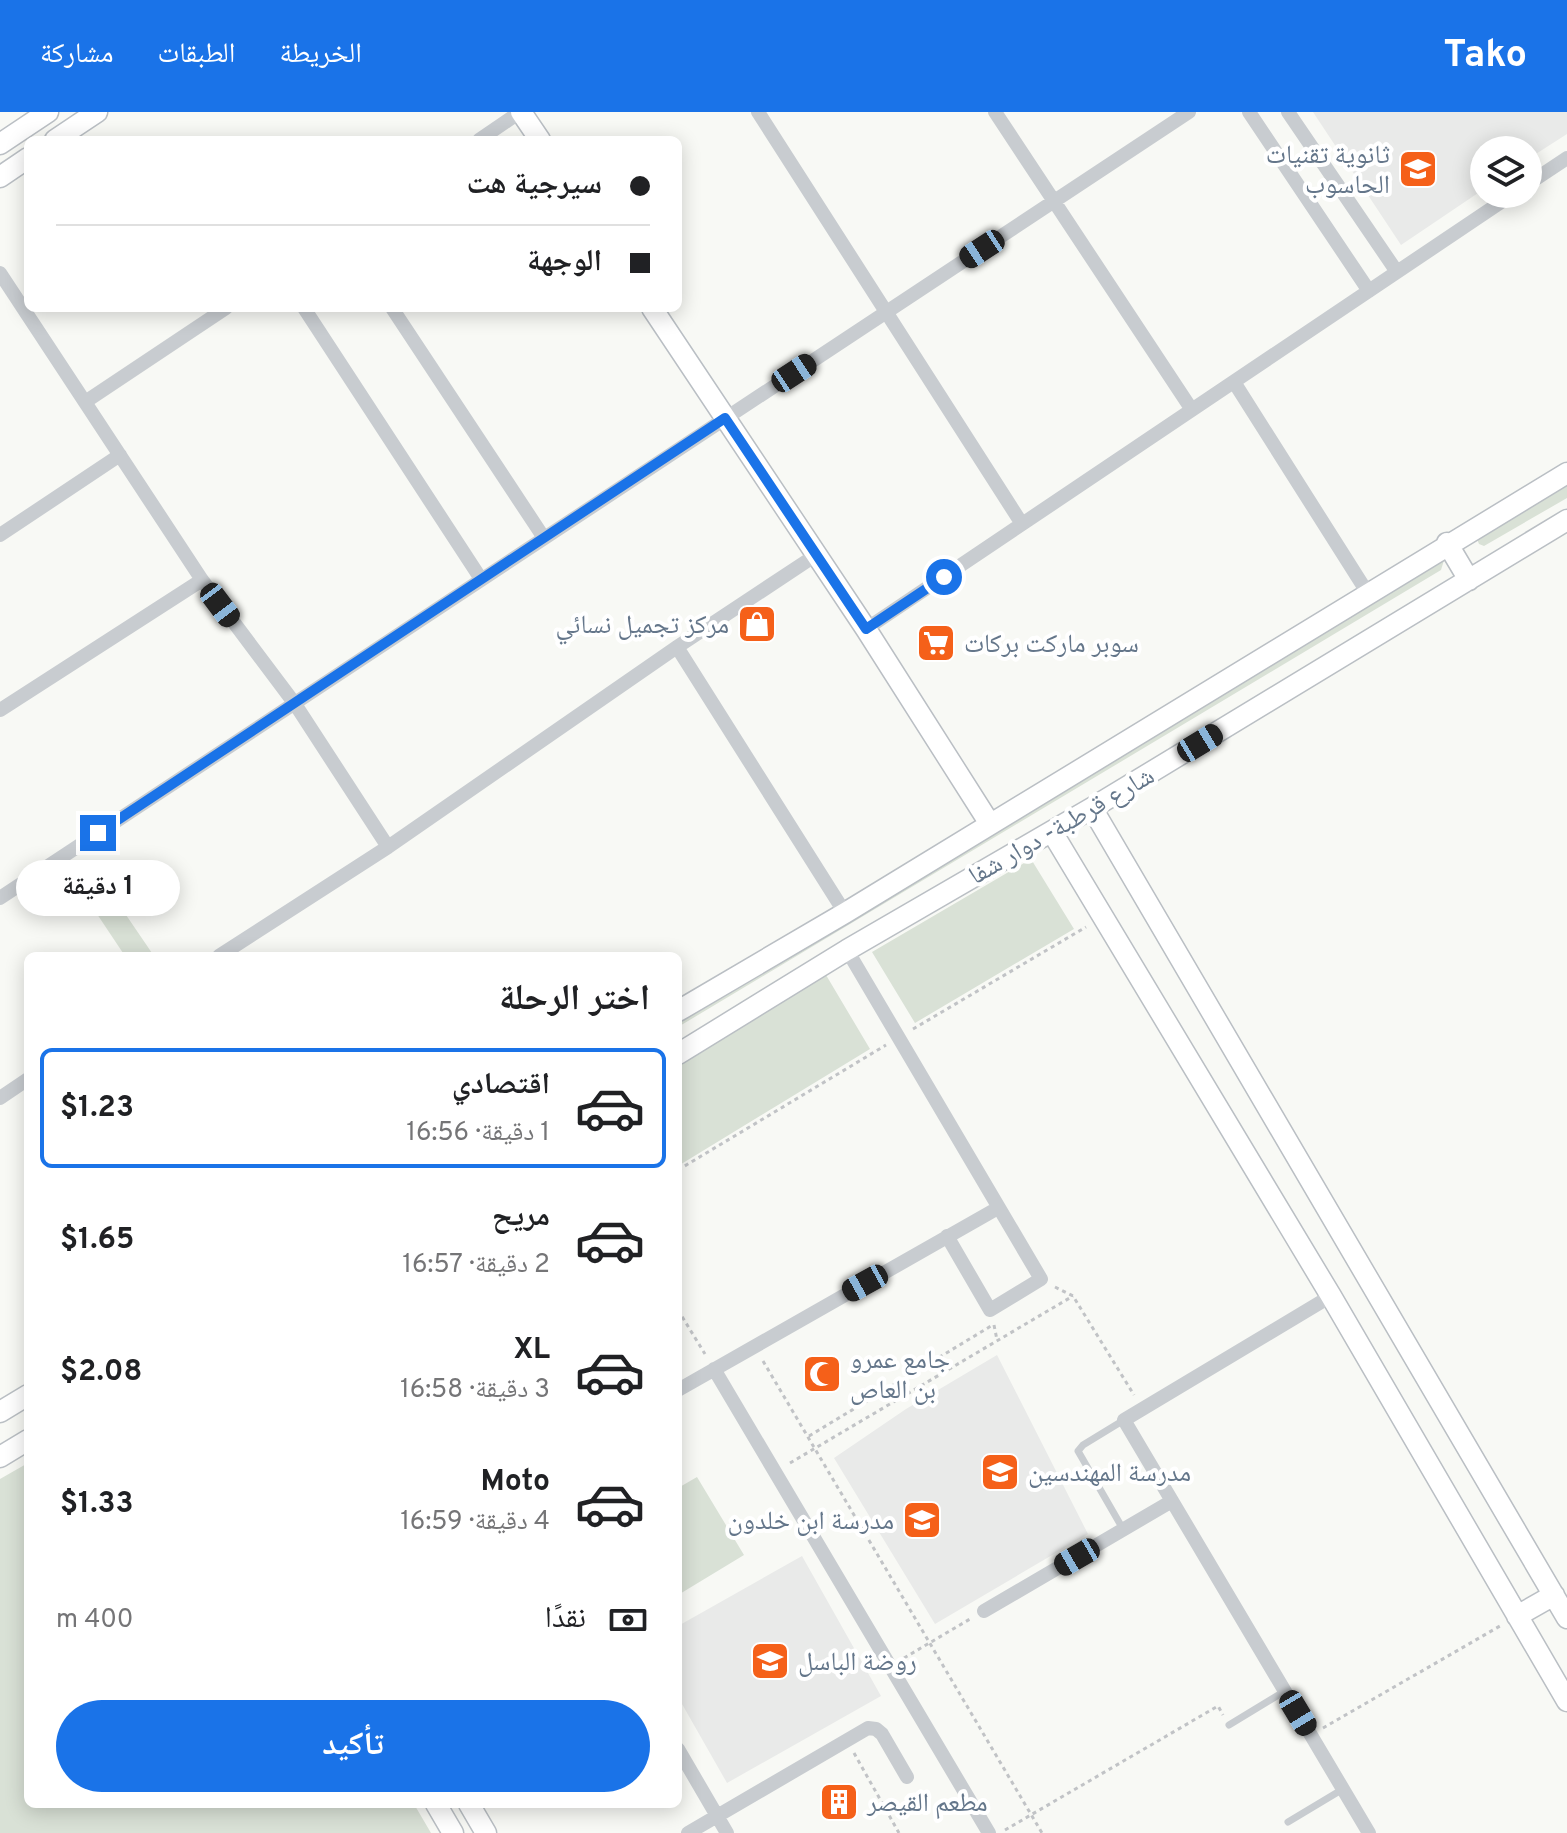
<!DOCTYPE html>
<html lang="ar">
<meta charset="utf-8">
<style>
:root{--surface:#fff;--page:#f6f6f6;--text:#202124;--muted:#757577;--line:#e0e0e0;--accent:#1a73e8}
body{margin:0;font-family:Overpass,"Noto Naskh Arabic",sans-serif;background:var(--page);color:var(--text);direction:rtl;height:100vh;display:flex;flex-direction:column;font-size:30px;white-space:nowrap}
*{box-sizing:border-box;margin:0}
p{font-size:26px;color:var(--muted)}
.icon{flex:none;width:44px;height:44px;fill:none;stroke:currentColor;stroke-width:2;stroke-linecap:round;stroke-linejoin:round}
.map{position:relative;flex:1;overflow:hidden;direction:ltr}
.details{position:absolute;left:24px;top:840px;width:658px;height:856px;display:flex;flex-direction:column;background:var(--surface);border-radius:12px;box-shadow:0 4px 20px #0003;direction:rtl}
.details>*{flex:none}
.hud{position:absolute;left:24px;top:24px;width:658px;height:176px;border-radius:12px;box-shadow:0 4px 20px #0003;direction:rtl;display:grid;align-content:center;height:176px;padding:0 32px;background:var(--surface)}
.tools{position:absolute;left:1470px;top:24px;display:grid;gap:16px}
.tools a{display:grid;place-items:center;width:72px;height:72px;border-radius:50%;background:var(--surface);box-shadow:0 4px 20px #0003;font-size:40px}
.end{position:absolute;width:36px;height:36px;margin:-18px;border:10px solid #1a73e8;background:#fff;box-shadow:0 0 0 4px #fff}
.from{border-radius:50%}
.bubble{position:absolute;height:56px;border-radius:28px;background:var(--surface);box-shadow:0 4px 20px #0003;font-size:26px;font-weight:700;line-height:56px;text-align:center;direction:rtl}
.car{position:absolute;width:24px;height:48px;margin:-24px -12px;border-radius:10px;box-shadow:0 0 6px 2px #0007;background:linear-gradient(#222 24%,#8ab4d8 0 40%,#222 0 76%,#8ab4d8 0 86%,#222 0)}
.hud b{display:flex;align-items:center;gap:28px;height:76px;font-size:30px}
.hud b+b{border-top:2px solid var(--line)}
.hud i{width:20px;height:20px;background:var(--text)}
ul{padding:0;list-style:none}
li{display:flex;align-items:center;gap:24px;height:120px;margin:0 16px 12px;padding:0 16px;border:4px solid transparent;border-radius:12px}
li div{flex:1}
li b{display:block;font-size:30px}
li em{font-style:normal;font-weight:700}
li.active{border-color:var(--accent)}
li>.icon{width:72px;height:72px;stroke-width:1.5}
h2{padding:0 32px;font-size:36px;line-height:96px}
.pay{display:flex;align-items:center;gap:20px;height:88px;padding:0 32px;font-size:30px}
.pay p{margin-inline-start:auto}
.cta{display:flex;gap:16px;margin-top:auto;padding:16px 32px}
.cta a{flex:1;height:92px;border-radius:48px;background:var(--accent);color:#fff;font-size:32px;font-weight:700;line-height:92px;text-align:center}
header{display:flex;align-items:center;gap:48px;box-sizing:border-box;height:112px;padding:0 40px;background:var(--accent);color:#fff}
header strong{font-size:38px}
nav{display:flex;gap:44px;margin-inline-start:auto;font-size:28px}
.map>svg:first-child{display:block}
.built{fill:#e9eae9}
.green{fill:#d9e1d6}
.lines{fill:none;stroke-linecap:round;stroke-linejoin:round}
.secondary-casing{stroke:#babfc4;stroke-width:23}
.path{stroke:#c1c3c6;stroke-width:3;stroke-dasharray:4 4;stroke-linecap:butt}
.lane{stroke:#c8ccd0;stroke-width:7}
.street{stroke:#c8ccd0;stroke-width:14}
.secondary{stroke:#fff;stroke-width:20}
.route{stroke:#1a73e8;stroke-width:10}
.labels{text-anchor:middle;stroke-width:8;stroke-linejoin:round;paint-order:stroke}
.poi-label{font-size:26px;fill:#64768a;stroke:#fff;text-anchor:start}
.street-label{font-size:26px;fill:#64768a;stroke:#fff}
</style>
<header>
<strong>Tako</strong>
<nav><a>الخريطة</a><a>الطبقات</a><a>مشاركة</a></nav>
</header>
<div class="map">
<svg width="1567" height="1721" viewBox="0 0 1567 1721">
<rect width="100%" height="100%" fill="#f8f9f5"/>
<path class="built" d="M1313,0H1567V22L1528,47V38H1484V77L1401,133Z
M997,1243L1088,1422L935,1512L834,1346L906,1297Z
M802,1444L881,1584L727,1671L678,1585V1514Z"/>
<path class="green" d="M1567,371V386L1484,434L1479,432L1477,427Z
M1445,445L1441,458L678,915V897Z
M1031,747L1074,817L915,911L872,840Z
M92,753L154,844H125L73,766Z
M826,863L870,937L678,1054V953Z
M28,1351V1692H414L431,1721H0V1367Z
M697,1365L744,1443L678,1483V1376Z"/>
<g class="lines">
<defs>
<path id="secondary" d="M521,0L540,28
M55,28L97,0
M0,32L48,0
M0,65L28,46
M652,196L866,517L990,712
M1447,431L1469,468
M1092,696L1567,1506
M1052,720L1331,1184L1567,1589
M678,899L845,801L1567,361
M678,942L847,838L1092,696L1567,408
M0,1300L28,1283
M0,1345L28,1328
M1517,1504L1554,1483
M436,1692L453,1721
M469,1692L486,1721"/>
</defs>
<use href="#secondary" class="secondary-casing"/>
<path class="path" d="M913,917L1086,815
M678,1058L886,933
M1055,1175L1073,1184L1134,1283
M678,1198L705,1242
M994,1213L997,1228
M763,1249L1042,1721
M809,1324L991,1214
M790,1351L1073,1184
M904,1546L970,1507
M1323,1616L1500,1514
M854,1641L899,1721
M1005,1718L1218,1594L1223,1603"/>
<path class="lane" d="M1123,1417L1078,1339L1083,1333L1124,1308
M1229,1613L1285,1579
M1288,1710L1343,1677"/>
<path class="street" d="M758,0L1022,412
M995,0L1192,298
M1249,0L1369,179
M1288,0L1397,160
M479,28L520,0
M1528,72L1567,46
M0,161L202,468L295,592L388,735
M304,196L481,467
M392,196L544,426
M1234,270L1367,480
M85,290L226,196
M0,423L120,343
M866,517L1513,82
M677,535L845,801
M0,598L202,468
M0,786L1189,0
M847,838L1041,1167L990,1198L947,1124
M219,844L388,735L677,535L816,443
M0,986L28,967
M1331,1184L1124,1308L1369,1721
M714,1257L989,1721
M678,1278L998,1096
M984,1499L1172,1389
M678,1637L727,1721
M688,1721L868,1616L876,1617L882,1622L907,1665"/>
<use href="#secondary" class="secondary"/>
</g>
<g class="lines">
<path class="route" d="M98,721L725,306L866,517L944,465"/>
</g>
<defs>
<symbol id="school-square" viewBox="-11 -11 22 22"><rect x="-9" y="-9" width="18" height="18" rx="4" fill="#f56019" stroke="#fff"/><path d="M0-5L7-2L0 1L-7-2ZM-4 1L0 2.5L4 1V4Q0 6-4 4Z" fill="#fff"/></symbol>
<symbol id="shop-square" viewBox="-11 -11 22 22"><rect x="-9" y="-9" width="18" height="18" rx="4" fill="#f56019" stroke="#fff"/><path d="M-5-2.5h2.3a2.7 3.5 0 0 1 5.4 0H5L5.5 6h-11ZM-1.5-2.5h3a1.5 2.3 0 0 0-3 0Z" fill="#fff"/></symbol>
<symbol id="supermarket-square" viewBox="-11 -11 22 22"><rect x="-9" y="-9" width="18" height="18" rx="4" fill="#f56019" stroke="#fff"/><path d="M-6-5.5h2.5l.6 2H6L4.5 2H-2.5L-4.4-4H-6ZM-1.5 3.2a1.3 1.3 0 1 0 .1 0ZM3 3.2a1.3 1.3 0 1 0 .1 0Z" fill="#fff"/></symbol>
<symbol id="mosque-square" viewBox="-11 -11 22 22"><rect x="-9" y="-9" width="18" height="18" rx="4" fill="#f56019" stroke="#fff"/><path d="M3.5-4.9A6 6 0 1 0 3.5 4.9A5 5 0 1 1 3.5-4.9Z" fill="#fff"/></symbol>
<symbol id="building-square" viewBox="-11 -11 22 22"><rect x="-9" y="-9" width="18" height="18" rx="4" fill="#f56019" stroke="#fff"/><path d="M-4-6H4V6H1V3H-1V6H-4ZM-2.5-4.3h1.7v1.8h-1.7ZM.8-4.3h1.7v1.8H.8ZM-2.5-1h1.7V.8h-1.7ZM.8-1h1.7V.8H.8Z" fill="#fff"/></symbol>
</defs>
<g fill-rule="evenodd">
<use href="#school-square" x="1396" y="35" width="44" height="44"/>
<use href="#shop-square" x="735" y="490" width="44" height="44"/>
<use href="#supermarket-square" x="914" y="509" width="44" height="44"/>
<use href="#mosque-square" x="800" y="1240" width="44" height="44"/>
<use href="#school-square" x="978" y="1338" width="44" height="44"/>
<use href="#school-square" x="900" y="1386" width="44" height="44"/>
<use href="#school-square" x="748" y="1527" width="44" height="44"/>
<use href="#building-square" x="817" y="1668" width="44" height="44"/>
</g>
<g class="labels">
<g class="poi-label">
<text x="1390" y="51" text-anchor="end">ثانوية تقنيات<tspan x="1390" dy="30">الحاسوب</tspan></text>
<text x="729" y="521" text-anchor="end">مركز تجميل نسائي</text>
<text x="964" y="540">سوبر ماركت بركات</text>
<text x="850" y="1256">جامع عمرو<tspan x="850" dy="30">بن العاص</tspan></text>
<text x="1028" y="1369">مدرسة المهندسين</text>
<text x="894" y="1417" text-anchor="end">مدرسة ابن خلدون</text>
<text x="798" y="1558">روضة الباسل</text>
<text x="867" y="1699">مطعم القيصر</text>
</g>
<g class="street-label">
<text transform="translate(1061 713) rotate(-30)" y="9">شارع قرطبة- دوار شفا</text>
</g>
</g>
</svg>
<div class="tools">
<a><svg class="icon" aria-label="layers" viewBox="0 0 24 24"><path d="M12 4l9 5-9 5-9-5zM3 14l9 5 9-5"/></svg></a>
</div>
<i class="end from" style="left:944px;top:465px"></i>
<i class="end" style="left:98px;top:721px"></i>
<div class="bubble" style="left:16px;top:748px;width:164px">1 دقيقة</div>
<i class="car" style="left:982px;top:137px;rotate:237deg"></i>
<i class="car" style="left:794px;top:261px;rotate:57deg"></i>
<i class="car" style="left:220px;top:493px;rotate:143deg"></i>
<i class="car" style="left:1200px;top:631px;rotate:59deg"></i>
<i class="car" style="left:865px;top:1171px;rotate:241deg"></i>
<i class="car" style="left:1077px;top:1445px;rotate:240deg"></i>
<i class="car" style="left:1298px;top:1601px;rotate:149deg"></i>
<div class="hud">
<b><i class="from"></i>سيرجية هت</b>
<b><i></i>الوجهة</b>
</div>
<section class="details">
<h2>اختر الرحلة</h2>
<ul>
<li class="active"><svg class="icon" aria-label="car" viewBox="0 0 24 24"><path d="M5 17H2v-5l4-1 3-4h7l3 4 3 1v5h-3M9 17h6M6 11h13"/><circle cx="7" cy="17" r="2"/><circle cx="17" cy="17" r="2"/></svg><div><b>اقتصادي</b><p>1 دقيقة · 16:56</p></div><em>$1.23</em></li>
<li><svg class="icon" aria-label="car" viewBox="0 0 24 24"><path d="M5 17H2v-5l4-1 3-4h7l3 4 3 1v5h-3M9 17h6M6 11h13"/><circle cx="7" cy="17" r="2"/><circle cx="17" cy="17" r="2"/></svg><div><b>مريح</b><p>2 دقيقة · 16:57</p></div><em>$1.65</em></li>
<li><svg class="icon" aria-label="car" viewBox="0 0 24 24"><path d="M5 17H2v-5l4-1 3-4h7l3 4 3 1v5h-3M9 17h6M6 11h13"/><circle cx="7" cy="17" r="2"/><circle cx="17" cy="17" r="2"/></svg><div><b>XL</b><p>3 دقيقة · 16:58</p></div><em>$2.08</em></li>
<li><svg class="icon" aria-label="car" viewBox="0 0 24 24"><path d="M5 17H2v-5l4-1 3-4h7l3 4 3 1v5h-3M9 17h6M6 11h13"/><circle cx="7" cy="17" r="2"/><circle cx="17" cy="17" r="2"/></svg><div><b>Moto</b><p>4 دقيقة · 16:59</p></div><em>$1.33</em></li>
</ul>
<div class="pay"><svg class="icon" aria-label="cash" viewBox="0 0 24 24"><path d="M3 7h18v10H3z"/><circle cx="12" cy="12" r="2"/></svg>نقدًا<p>400 m</p></div>
<div class="cta"><a>تأكيد</a></div>
</section>
</div>
